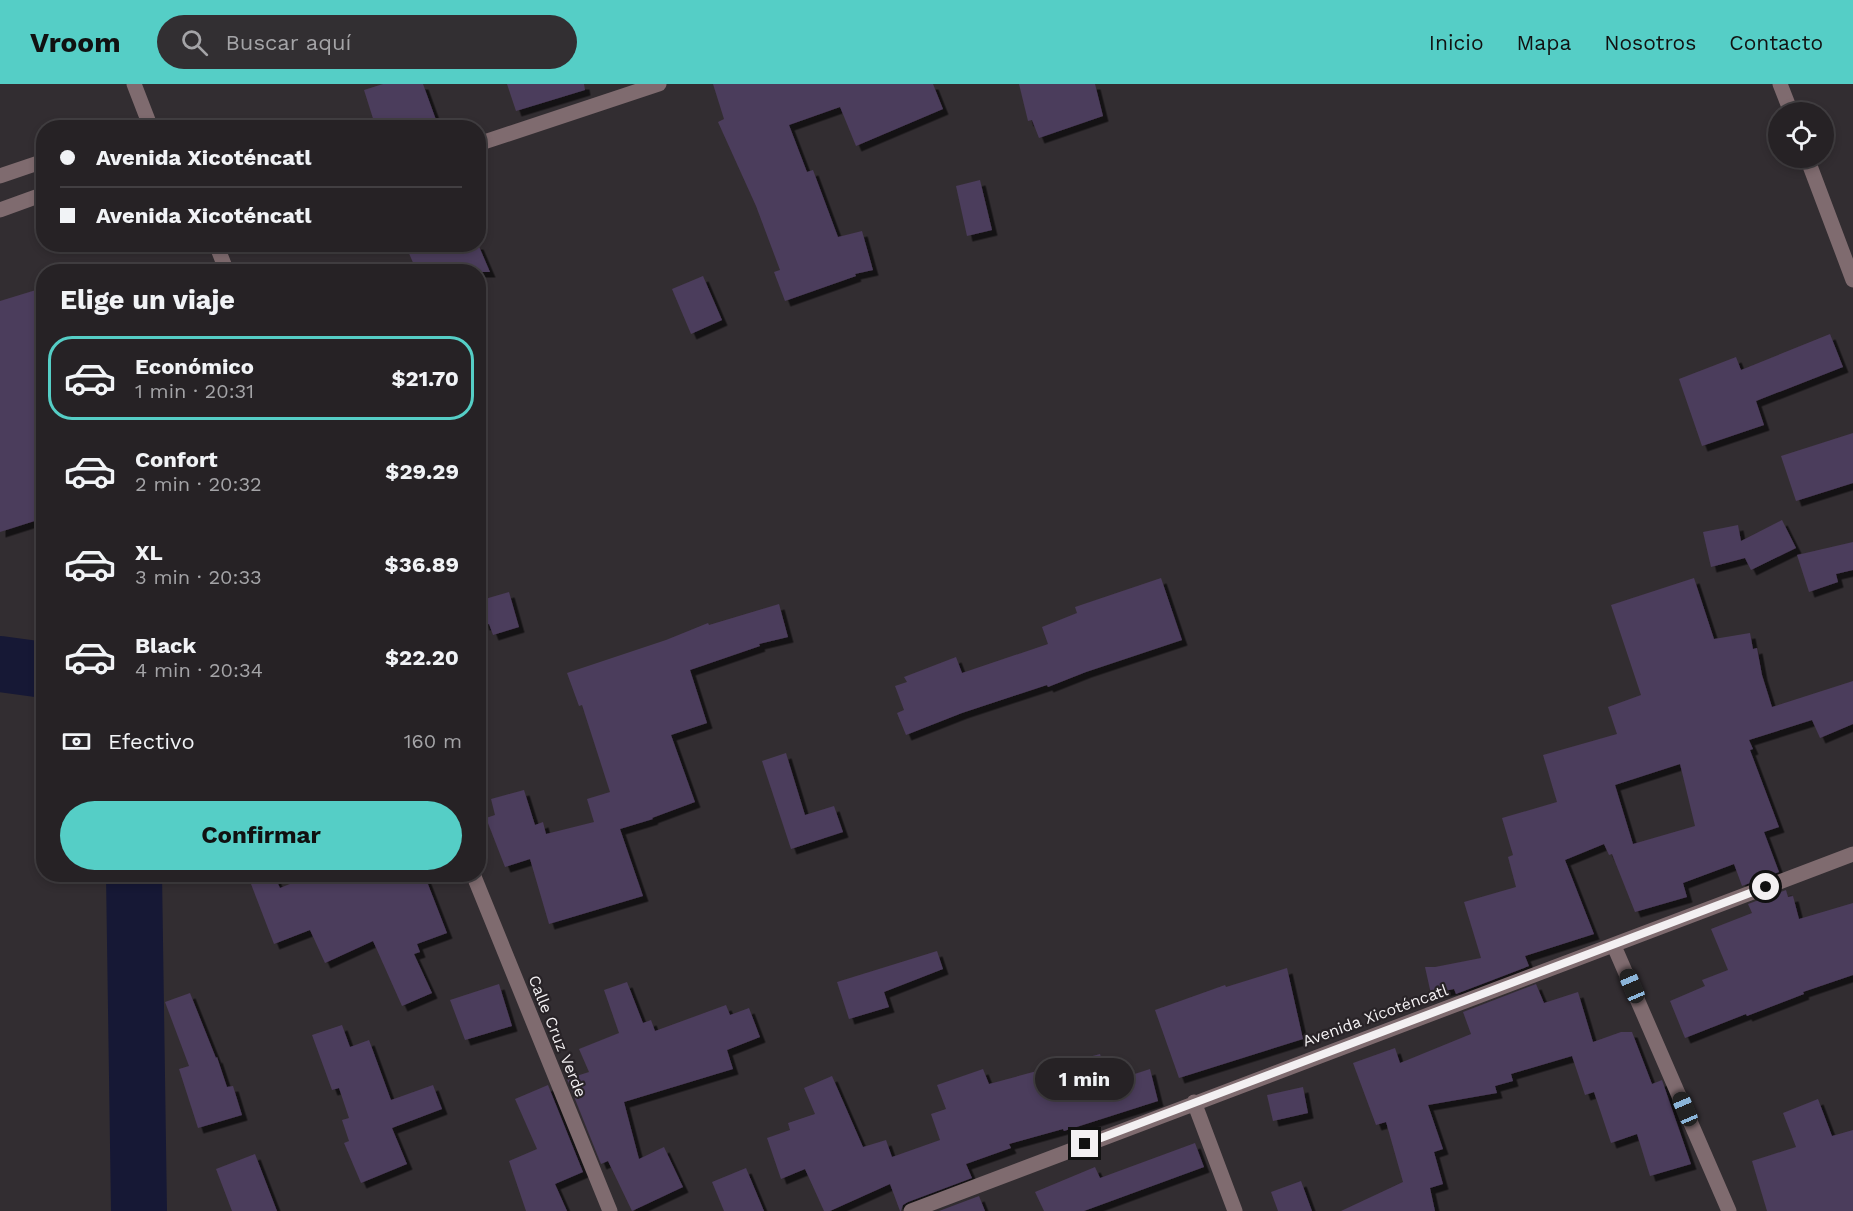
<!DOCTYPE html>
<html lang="es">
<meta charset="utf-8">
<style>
:root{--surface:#262225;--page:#322f32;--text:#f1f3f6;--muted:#a4a4a7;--line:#423f42;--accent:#55cec6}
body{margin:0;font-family:"Work Sans",sans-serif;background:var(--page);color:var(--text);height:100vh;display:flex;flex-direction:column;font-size:22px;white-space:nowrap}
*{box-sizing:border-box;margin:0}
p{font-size:20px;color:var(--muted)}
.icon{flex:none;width:33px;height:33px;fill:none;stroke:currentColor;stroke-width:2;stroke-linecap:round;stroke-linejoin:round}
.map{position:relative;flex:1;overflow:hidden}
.drawer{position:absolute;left:36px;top:180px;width:450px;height:618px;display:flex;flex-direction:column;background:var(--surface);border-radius:24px;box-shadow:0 3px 9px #0003,0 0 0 2px var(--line)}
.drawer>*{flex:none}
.guide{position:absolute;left:36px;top:36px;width:450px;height:132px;border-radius:24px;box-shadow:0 3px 9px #0003,0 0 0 2px var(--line);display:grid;align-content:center;height:132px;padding:0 24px;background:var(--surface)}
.tools{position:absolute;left:1768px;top:18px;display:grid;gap:12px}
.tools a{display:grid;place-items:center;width:66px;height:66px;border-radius:50%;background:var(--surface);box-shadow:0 3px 9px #0003,0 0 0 2px var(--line);font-size:30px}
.end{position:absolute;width:27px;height:27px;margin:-14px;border:8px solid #f3f0f2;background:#111;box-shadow:0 0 0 3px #111}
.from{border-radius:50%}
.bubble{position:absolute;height:42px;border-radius:21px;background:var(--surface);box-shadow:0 3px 9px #0003,0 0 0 2px var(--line);font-size:20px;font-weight:700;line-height:42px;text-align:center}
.car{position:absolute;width:18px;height:36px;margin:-18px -9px;border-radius:8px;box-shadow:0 0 4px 2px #0007;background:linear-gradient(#222 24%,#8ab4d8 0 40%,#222 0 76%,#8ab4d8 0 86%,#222 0)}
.guide b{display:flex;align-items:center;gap:21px;height:57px;font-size:22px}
.guide b+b{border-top:2px solid var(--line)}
.guide i{width:15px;height:15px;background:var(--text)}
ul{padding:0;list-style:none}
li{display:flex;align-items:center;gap:18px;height:84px;margin:0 12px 9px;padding:0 12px;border:3px solid transparent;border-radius:24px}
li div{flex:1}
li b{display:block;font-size:22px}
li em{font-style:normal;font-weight:700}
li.current{border-color:var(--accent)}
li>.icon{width:54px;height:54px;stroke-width:1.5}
h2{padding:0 24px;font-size:27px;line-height:72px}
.pay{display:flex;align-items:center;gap:15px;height:66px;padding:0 24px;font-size:22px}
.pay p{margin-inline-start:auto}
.action{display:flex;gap:12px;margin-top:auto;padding:12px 24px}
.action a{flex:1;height:69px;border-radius:36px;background:var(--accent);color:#111;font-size:24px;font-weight:700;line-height:69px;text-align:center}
header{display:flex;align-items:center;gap:36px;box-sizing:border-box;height:84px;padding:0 30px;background:var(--accent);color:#111}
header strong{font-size:28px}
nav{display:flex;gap:33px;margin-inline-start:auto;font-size:21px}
.search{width:420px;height:54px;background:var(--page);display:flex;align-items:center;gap:15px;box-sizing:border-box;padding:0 21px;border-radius:33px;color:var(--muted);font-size:22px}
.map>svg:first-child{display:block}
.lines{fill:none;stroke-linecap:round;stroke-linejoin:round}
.river{stroke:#161835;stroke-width:56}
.building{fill:#4c3c5b;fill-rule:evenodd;filter:url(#shadow)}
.minor{stroke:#7f6b6f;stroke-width:15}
.route{stroke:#f3f0f2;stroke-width:8}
.labels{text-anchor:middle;stroke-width:4.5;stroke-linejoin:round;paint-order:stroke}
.street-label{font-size:16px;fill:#f3f0f2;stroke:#282327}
</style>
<header>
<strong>Vroom</strong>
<div class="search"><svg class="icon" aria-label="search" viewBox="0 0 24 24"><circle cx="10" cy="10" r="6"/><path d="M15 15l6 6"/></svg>Buscar aquí</div>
<nav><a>Inicio</a><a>Mapa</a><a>Nosotros</a><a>Contacto</a></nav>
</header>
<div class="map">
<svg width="1853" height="1127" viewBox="0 0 1853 1127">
<defs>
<filter id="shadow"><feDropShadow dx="5.5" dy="5.5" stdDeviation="0" flood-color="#0009"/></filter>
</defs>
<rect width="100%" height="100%" fill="#322d31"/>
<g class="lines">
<path class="river" d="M0,580L44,586
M134,790L139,1127"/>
</g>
<path class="building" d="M383,0H423L439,44H376L364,6Z
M507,0H584L585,6L516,27Z
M713,0H933L943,25L856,62L840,23L789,41L807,88L813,86L838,153L862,147L873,186L855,190L856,192L785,217L774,188L780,186L756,122L718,38L724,35Z
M1019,0H1095L1103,32L1039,54L1032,36L1028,37Z
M980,96L992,146L967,152L956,102Z
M405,160H478L490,188H417Z
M703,192L722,236L691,250L672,205Z
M36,206L44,232V434L0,448V217Z
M1830,250L1843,283L1756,317L1764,341L1702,362L1679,295L1736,273L1741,286Z
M1853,349V399L1796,417L1781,372Z
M1782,436L1796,464L1751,486L1745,474L1711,483L1703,448L1738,441L1741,457Z
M1853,458V486L1836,490L1838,498L1809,508L1797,471Z
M1161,494L1182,556L1086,588L1048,603L1047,601L962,629L906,651L897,629L904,626L895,602L907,598L904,593L956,573L962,589L1048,560L1042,543L1077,529L1075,523Z
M1694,494L1714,555L1750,549L1753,565L1757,564L1762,591L1772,623L1853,597V640L1820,654L1812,636L1749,656L1753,665L1750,666L1779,743L1764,748L1779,788L1742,802L1734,780L1683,799L1687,813L1635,828L1612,770L1609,771L1604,760L1565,776L1594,850L1525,872L1529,882L1456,910L1454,905L1431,910L1425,883H1435L1481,874L1464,818L1516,803L1508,773L1513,771L1502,734L1557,718L1543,671L1617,650L1608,623L1641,611L1611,521ZM1680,680L1695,742L1633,760L1615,701Z
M509,508L519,543L493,551L489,540L484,541L478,517Z
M779,520L788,553L759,560L760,562L690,586L707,639L671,651L695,718L652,734L653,735L620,745L643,812L549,840L530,775L505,783L486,734L495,731L491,715L524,706L535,741L543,738L546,750L594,738L587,715L610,708L582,621L579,622L567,589L666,556L708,539L709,541Z
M786,669L805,731L834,722L843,748L791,765L762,677Z
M314,790H424L447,849L417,860L420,868L414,870L432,909L402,922L373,857L325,879L310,846L274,860L251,800L274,791L280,804Z
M1786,806L1788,813L1793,812L1799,835L1853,819V891L1803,908L1804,910L1747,932L1746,930L1685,954L1670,917L1705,902L1702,896L1728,886L1711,845L1752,829L1748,820Z
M937,867L943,885L884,908L889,923L849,935L837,898Z
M1287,884L1303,955L1179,994L1155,926L1225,901L1226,903Z
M627,898L643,939L651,936L655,947L726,921L730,931L749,924L760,953L727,966L733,985L624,1018L639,1075L664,1063L683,1103L632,1127L608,1077L601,1080L567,995L589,988L579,965L619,949L604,906Z
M499,900L512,942L465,956L450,916Z
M1536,900L1544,919L1578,908L1593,958L1621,948H1632L1652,1000L1662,996L1691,1080L1650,1092L1637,1050L1611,1059L1594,1008L1585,1011L1572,972L1511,990L1513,997L1495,1002L1497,1009L1428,1021L1443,1065L1434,1068L1443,1100L1430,1104L1435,1127H1341L1403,1098L1386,1038L1376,1041L1353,979L1395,964L1400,979L1471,950L1463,928Z
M190,909L216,974L217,973L227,1003L233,1002L242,1031L198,1044L179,985L189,982L165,918Z
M342,941L350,963L369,956L391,1016L433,1001L442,1025L392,1044L407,1080L361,1099L344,1059L349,1057L342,1036L349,1034L339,1004L332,1006L312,951Z
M1100,970L1110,998L1150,985L1158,1017L1064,1047L1063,1045L1009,1060L1011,1064L966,1080L972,1094L908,1118L903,1121L901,1127H900L890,1100L830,1127H824L805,1085L781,1095L767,1054L790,1046L788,1039L815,1030L804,1004L832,992L863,1063L886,1056L892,1073L940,1056L931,1030L946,1025L937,1001L983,985L989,1000Z
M548,1001L583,1088L555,1100L567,1127H526L509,1077L537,1065L515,1015Z
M1303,1003L1308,1029L1273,1037L1267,1011Z
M1818,1015L1832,1052L1853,1046V1127H1767L1752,1077L1796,1063L1783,1029Z
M1195,1059L1204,1083L1084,1127H1044L1035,1108L1095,1083L1100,1094Z
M255,1070L277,1127H232L216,1085Z
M746,1084L764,1127H724L712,1098Z
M1301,1097L1312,1127H1278L1271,1108Z
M979,1112L985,1127H939Z"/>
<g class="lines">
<path class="minor" d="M134,0L151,44
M1780,0L1791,28
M478,60L659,0
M1807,74L1853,196
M0,92L44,77
M0,126L44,110
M216,160L227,188
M473,790L610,1127
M1614,862L1729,1127
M1194,1018L1235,1127
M911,1127L1853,770"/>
</g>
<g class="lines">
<path class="route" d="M1085,1060L1766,803"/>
</g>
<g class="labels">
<g class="street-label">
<text transform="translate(1375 931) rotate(-20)" y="6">Avenida Xicoténcatl</text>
<text transform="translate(558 952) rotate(68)" y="6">Calle Cruz Verde</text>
</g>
</g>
</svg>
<div class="tools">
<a><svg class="icon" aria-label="locate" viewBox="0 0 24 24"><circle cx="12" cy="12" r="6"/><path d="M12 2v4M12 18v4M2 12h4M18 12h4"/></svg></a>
</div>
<i class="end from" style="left:1766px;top:803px"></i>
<i class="end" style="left:1085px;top:1060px"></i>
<div class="bubble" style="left:1035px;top:974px;width:99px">1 min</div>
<i class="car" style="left:1632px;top:902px;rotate:337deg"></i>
<i class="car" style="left:1685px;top:1025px;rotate:337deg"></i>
<div class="guide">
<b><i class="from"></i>Avenida Xicoténcatl</b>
<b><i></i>Avenida Xicoténcatl</b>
</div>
<section class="drawer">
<h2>Elige un viaje</h2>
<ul>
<li class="current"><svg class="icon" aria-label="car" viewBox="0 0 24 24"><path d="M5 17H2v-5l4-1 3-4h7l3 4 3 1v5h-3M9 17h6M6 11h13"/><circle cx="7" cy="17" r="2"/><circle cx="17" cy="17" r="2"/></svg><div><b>Económico</b><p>1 min · 20:31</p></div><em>$21.70</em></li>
<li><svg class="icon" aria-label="car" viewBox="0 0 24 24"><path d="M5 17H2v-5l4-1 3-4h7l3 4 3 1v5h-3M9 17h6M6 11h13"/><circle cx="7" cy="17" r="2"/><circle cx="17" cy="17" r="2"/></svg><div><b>Confort</b><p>2 min · 20:32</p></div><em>$29.29</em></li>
<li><svg class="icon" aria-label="car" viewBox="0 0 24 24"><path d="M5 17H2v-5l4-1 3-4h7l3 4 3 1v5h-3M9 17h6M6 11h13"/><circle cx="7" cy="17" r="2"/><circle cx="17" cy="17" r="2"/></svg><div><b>XL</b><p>3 min · 20:33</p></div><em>$36.89</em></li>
<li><svg class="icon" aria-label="car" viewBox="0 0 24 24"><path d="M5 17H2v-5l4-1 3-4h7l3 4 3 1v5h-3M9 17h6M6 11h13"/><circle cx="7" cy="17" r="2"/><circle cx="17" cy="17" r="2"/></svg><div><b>Black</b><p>4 min · 20:34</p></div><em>$22.20</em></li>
</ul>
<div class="pay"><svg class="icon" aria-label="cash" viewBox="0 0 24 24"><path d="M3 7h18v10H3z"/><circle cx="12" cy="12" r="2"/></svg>Efectivo<p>160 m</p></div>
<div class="action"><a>Confirmar</a></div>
</section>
</div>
